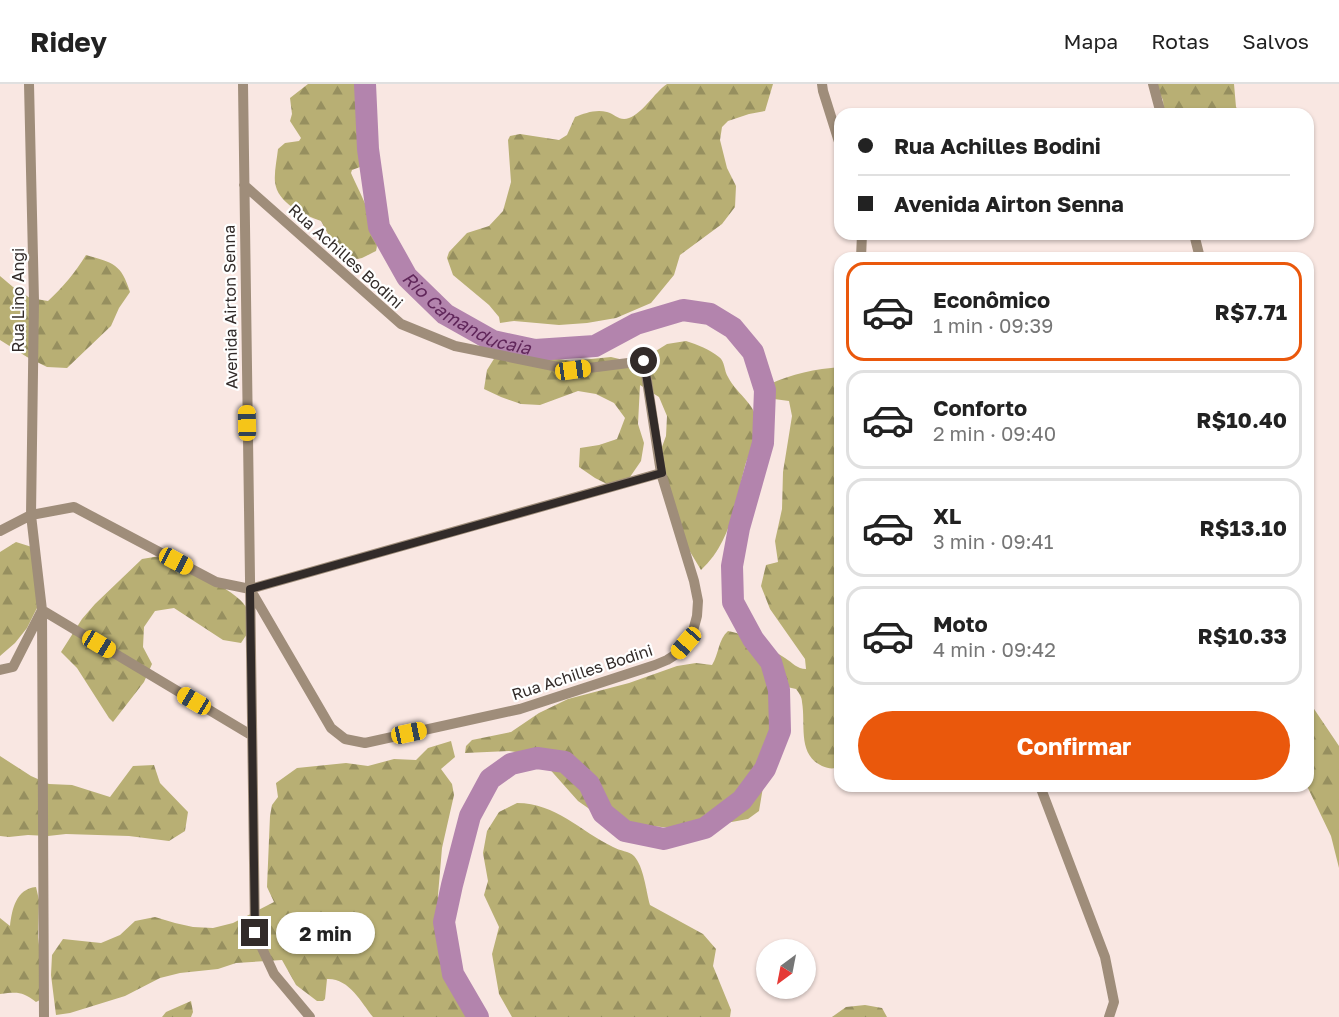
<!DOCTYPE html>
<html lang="pt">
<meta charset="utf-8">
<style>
:root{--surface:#fff;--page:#f2f2f2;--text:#222;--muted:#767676;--line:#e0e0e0;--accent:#ea580c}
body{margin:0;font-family:"Golos Text",sans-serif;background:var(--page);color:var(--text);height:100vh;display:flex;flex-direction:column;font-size:22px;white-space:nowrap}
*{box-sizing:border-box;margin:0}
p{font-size:20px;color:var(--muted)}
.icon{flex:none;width:33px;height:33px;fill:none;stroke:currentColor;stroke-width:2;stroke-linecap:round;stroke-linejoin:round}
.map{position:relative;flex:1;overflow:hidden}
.panel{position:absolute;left:834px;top:168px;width:480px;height:540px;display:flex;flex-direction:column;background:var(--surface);border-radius:18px;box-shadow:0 2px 4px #0004}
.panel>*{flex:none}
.guide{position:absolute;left:834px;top:24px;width:480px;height:132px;border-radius:18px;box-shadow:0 2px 4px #0004;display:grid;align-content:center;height:132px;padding:0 24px;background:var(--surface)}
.needle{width:39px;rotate:212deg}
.buttons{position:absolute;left:756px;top:855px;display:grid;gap:12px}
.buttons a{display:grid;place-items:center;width:60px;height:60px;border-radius:50%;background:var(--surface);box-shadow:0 2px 4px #0004;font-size:30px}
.end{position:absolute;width:27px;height:27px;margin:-14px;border:8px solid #322b29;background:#fff;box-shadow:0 0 0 3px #fff}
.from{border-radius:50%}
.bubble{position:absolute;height:42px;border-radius:21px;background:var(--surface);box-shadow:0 2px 4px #0004;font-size:20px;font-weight:700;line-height:42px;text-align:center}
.car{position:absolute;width:18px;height:36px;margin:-18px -9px;border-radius:8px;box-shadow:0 0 4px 2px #0007;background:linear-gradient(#f5c518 24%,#345 0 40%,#f5c518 0 76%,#345 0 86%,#f5c518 0)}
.guide b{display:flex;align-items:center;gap:21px;height:57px;font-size:22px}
.guide b+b{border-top:2px solid var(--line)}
.guide i{width:15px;height:15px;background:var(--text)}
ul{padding:10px 0 0;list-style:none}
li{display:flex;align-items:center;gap:18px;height:99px;margin:0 12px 9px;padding:0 12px;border:3px solid var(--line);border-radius:18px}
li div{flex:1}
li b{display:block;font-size:22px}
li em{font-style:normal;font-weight:700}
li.selected{border-color:var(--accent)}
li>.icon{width:54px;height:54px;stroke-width:1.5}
.action{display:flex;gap:12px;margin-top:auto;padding:12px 24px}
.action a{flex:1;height:69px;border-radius:36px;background:var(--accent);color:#fff;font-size:24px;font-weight:700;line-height:69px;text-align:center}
header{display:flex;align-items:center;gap:36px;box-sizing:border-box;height:84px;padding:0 30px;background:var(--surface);border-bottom:2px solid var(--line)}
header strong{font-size:28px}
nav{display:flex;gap:33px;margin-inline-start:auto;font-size:21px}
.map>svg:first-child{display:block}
.forest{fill:url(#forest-firs)}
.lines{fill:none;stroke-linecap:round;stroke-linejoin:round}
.river{stroke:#b384ad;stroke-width:22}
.street{stroke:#9f8d7a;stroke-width:10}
.route{stroke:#322b29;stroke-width:8}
.labels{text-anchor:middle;stroke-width:4.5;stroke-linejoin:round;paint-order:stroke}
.street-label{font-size:16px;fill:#322b29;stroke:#fff}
.water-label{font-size:18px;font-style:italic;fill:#60265a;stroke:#fff}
</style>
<header>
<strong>Ridey</strong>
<nav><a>Mapa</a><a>Rotas</a><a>Salvos</a></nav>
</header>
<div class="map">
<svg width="1339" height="933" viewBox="0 0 1339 933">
<defs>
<pattern id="forest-firs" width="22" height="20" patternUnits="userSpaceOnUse" patternTransform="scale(1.5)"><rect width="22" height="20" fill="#b8af74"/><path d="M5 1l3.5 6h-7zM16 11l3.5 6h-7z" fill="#968f5f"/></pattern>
</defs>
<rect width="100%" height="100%" fill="#f9e7e2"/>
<path class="forest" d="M308,0H365L368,49L360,83L352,86L351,89C359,108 382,148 376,167C371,169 367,172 362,174C340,181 330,152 321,137C304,131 277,119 275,98C274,88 277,75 278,65L285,59L299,57L301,54L290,37L292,30L290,14Z
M667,0H773L765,27L749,30L728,37L722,43L720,56L727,84L736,102L735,123L722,140L680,171L674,191L651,219L616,234L587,239L559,241L514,237L500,239L499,233L489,221L453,191L447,174L449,168L467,149L489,142L503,127L511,98L508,56L510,52L520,50L559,56L567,51L575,33C585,29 596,25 607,28C615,30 620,38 629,34C643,29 654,9 667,0Z
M1155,0H1234L1236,23L1241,30H1164L1163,16Z
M86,171C114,179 121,180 130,208L119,224L111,242L67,284L47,283L27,273L0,256V192L13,203L30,214L48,217C63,203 75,189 86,171Z
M686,257C698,261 709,265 719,273C725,277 724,287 728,293C738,312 757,320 758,343C758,352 748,372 745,382C735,420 731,458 701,486L686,461L659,371L666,352L667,332L659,313L640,301L638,340L644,359L641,377L630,393L613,403L595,394L579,383L580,364L599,361L617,355L625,334L614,319L596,310L578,307L540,321L521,320L501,313L484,305L487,286L497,270L516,264L535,271L571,277L611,273L632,278L651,270L667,260Z
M840,283V683C833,685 829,685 822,682C797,670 806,641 802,618C802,613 799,609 796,605L787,603L777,620L759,727L748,735L688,746L635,740L598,731L578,717L546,681L530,670L509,667L465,669L466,662L472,656L511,648L539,629L568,615L629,599L677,582L696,579L712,581C719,570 718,556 728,547C748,551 768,563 785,574C793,579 797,585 806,585L805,575L770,525L761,502L766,481L778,478L775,457L782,425L783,388L792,332L789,317L774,315L768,305L770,300C791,290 816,285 840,283Z
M16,458L35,464L37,524L27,544L15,559L0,572V468Z
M160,472C181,482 236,505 246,523C249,528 251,535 253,541L241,559L223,556L174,524L155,527L144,543L143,563L152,580L144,598L113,638L109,634L77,584L61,568L82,535L95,520L142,475Z
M1308,616L1339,662V784L1331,752L1307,702H1308Z
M451,657L455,673L441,685L452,700L454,711L442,764L438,811V838L445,877L467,933H373C361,918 349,894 327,895L325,915L323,917H317L296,901L282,876L236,879L218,885L180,889L160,894L125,912L70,929L56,931L51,891L52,871L63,855L101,859L120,851L135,837L155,833L175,839L193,843L213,844L233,839L274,818L267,803L270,732L272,721L278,713L276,699L297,684L346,679L368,682L394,675L416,676L428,664Z
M0,672L31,692L49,700L72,701L110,713L133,682L154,681L160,699L188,728L185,747L169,757L129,752L66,750L48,752L28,751L9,753L0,752Z
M517,719C556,719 580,747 613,763C620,767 629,767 634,772C644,783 646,807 650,821L703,850L716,865L713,882L731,926L730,933H512L499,910L492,870L499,843L484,811L488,797L483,769L487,747L499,728Z
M36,803L39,816L38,853L44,901L40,916L36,918C22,907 17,908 0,910V834L10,842C12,825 16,805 36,803Z
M191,917L193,928L191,933H162L166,928Z
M865,921L882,924L887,933H832L846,923Z"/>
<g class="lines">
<path class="river" id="s1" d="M365,0L368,65L379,143L407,193L445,230L493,257L535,266L595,262L636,240L683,226L710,230L733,244L753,268L765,306L763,359L739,444L732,482L733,518L753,555L771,578L779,606L780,647L765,685L742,716L705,744L664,755L625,747L603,729L589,700L565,678L537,674L511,680L490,695L470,732L452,801L444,838L453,890L478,933"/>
<path class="street" d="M29,0L34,217L31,431L42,526L44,933
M243,0L255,849L274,890L310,933
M822,0L823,7L840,61
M1153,0L1161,30
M244,101L401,240L455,262L573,286L644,277L661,389L694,497L698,517L697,532L693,547L686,559L678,569L667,576L655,581L520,625L365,659L345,655L331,644L250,505
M1194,150L1200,174
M861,174L862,150
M0,447L31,431L74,423L216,498L250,505L661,389
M42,526L251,651
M0,586L13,583L41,528
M1040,702L1105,873L1114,918L1109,933"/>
</g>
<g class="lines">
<path class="route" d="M255,849L250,505L662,389L644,277"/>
</g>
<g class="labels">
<g class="street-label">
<text transform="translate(346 172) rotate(42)" y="6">Rua Achilles Bodini</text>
<text transform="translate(18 216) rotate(-90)" y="6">Rua Lino Angi</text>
<text transform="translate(230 223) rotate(-91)" y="6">Avenida Airton Senna</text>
<text transform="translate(582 588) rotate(-18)" y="6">Rua Achilles Bodini</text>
</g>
<g class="water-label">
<text dy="6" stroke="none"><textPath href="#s1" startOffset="273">Rio Camanducaia</textPath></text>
</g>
</g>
</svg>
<div class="buttons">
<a><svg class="needle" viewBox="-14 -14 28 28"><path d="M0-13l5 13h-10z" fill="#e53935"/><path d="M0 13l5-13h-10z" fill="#767676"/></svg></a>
</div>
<i class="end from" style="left:644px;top:277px"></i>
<i class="end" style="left:255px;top:849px"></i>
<div class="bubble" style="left:276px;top:828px;width:99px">2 min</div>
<i class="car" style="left:573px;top:286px;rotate:82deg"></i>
<i class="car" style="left:247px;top:339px;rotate:359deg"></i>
<i class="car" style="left:176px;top:477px;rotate:118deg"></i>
<i class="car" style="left:686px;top:559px;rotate:221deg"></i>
<i class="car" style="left:99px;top:560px;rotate:121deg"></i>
<i class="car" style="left:194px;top:617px;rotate:301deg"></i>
<i class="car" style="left:409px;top:649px;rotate:78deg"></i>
<div class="guide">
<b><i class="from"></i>Rua Achilles Bodini</b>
<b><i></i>Avenida Airton Senna</b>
</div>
<section class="panel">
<ul>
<li class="selected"><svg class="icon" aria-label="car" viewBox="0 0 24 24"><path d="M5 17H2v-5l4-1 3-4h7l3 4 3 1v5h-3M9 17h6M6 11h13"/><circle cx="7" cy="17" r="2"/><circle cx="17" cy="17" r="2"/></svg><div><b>Econômico</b><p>1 min · 09:39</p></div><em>R$7.71</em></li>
<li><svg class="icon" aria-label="car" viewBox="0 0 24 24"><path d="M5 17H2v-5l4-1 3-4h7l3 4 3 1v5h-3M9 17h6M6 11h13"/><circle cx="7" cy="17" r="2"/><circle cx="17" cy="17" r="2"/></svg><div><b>Conforto</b><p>2 min · 09:40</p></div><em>R$10.40</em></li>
<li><svg class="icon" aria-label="car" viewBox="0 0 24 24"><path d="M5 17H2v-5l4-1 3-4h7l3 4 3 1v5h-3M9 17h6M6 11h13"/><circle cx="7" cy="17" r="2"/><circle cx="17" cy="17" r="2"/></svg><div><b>XL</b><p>3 min · 09:41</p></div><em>R$13.10</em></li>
<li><svg class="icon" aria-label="car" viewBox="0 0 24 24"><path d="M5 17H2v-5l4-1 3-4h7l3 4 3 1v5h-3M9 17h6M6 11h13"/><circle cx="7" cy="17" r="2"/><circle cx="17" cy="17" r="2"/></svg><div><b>Moto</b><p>4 min · 09:42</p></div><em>R$10.33</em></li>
</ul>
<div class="action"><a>Confirmar</a></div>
</section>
</div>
